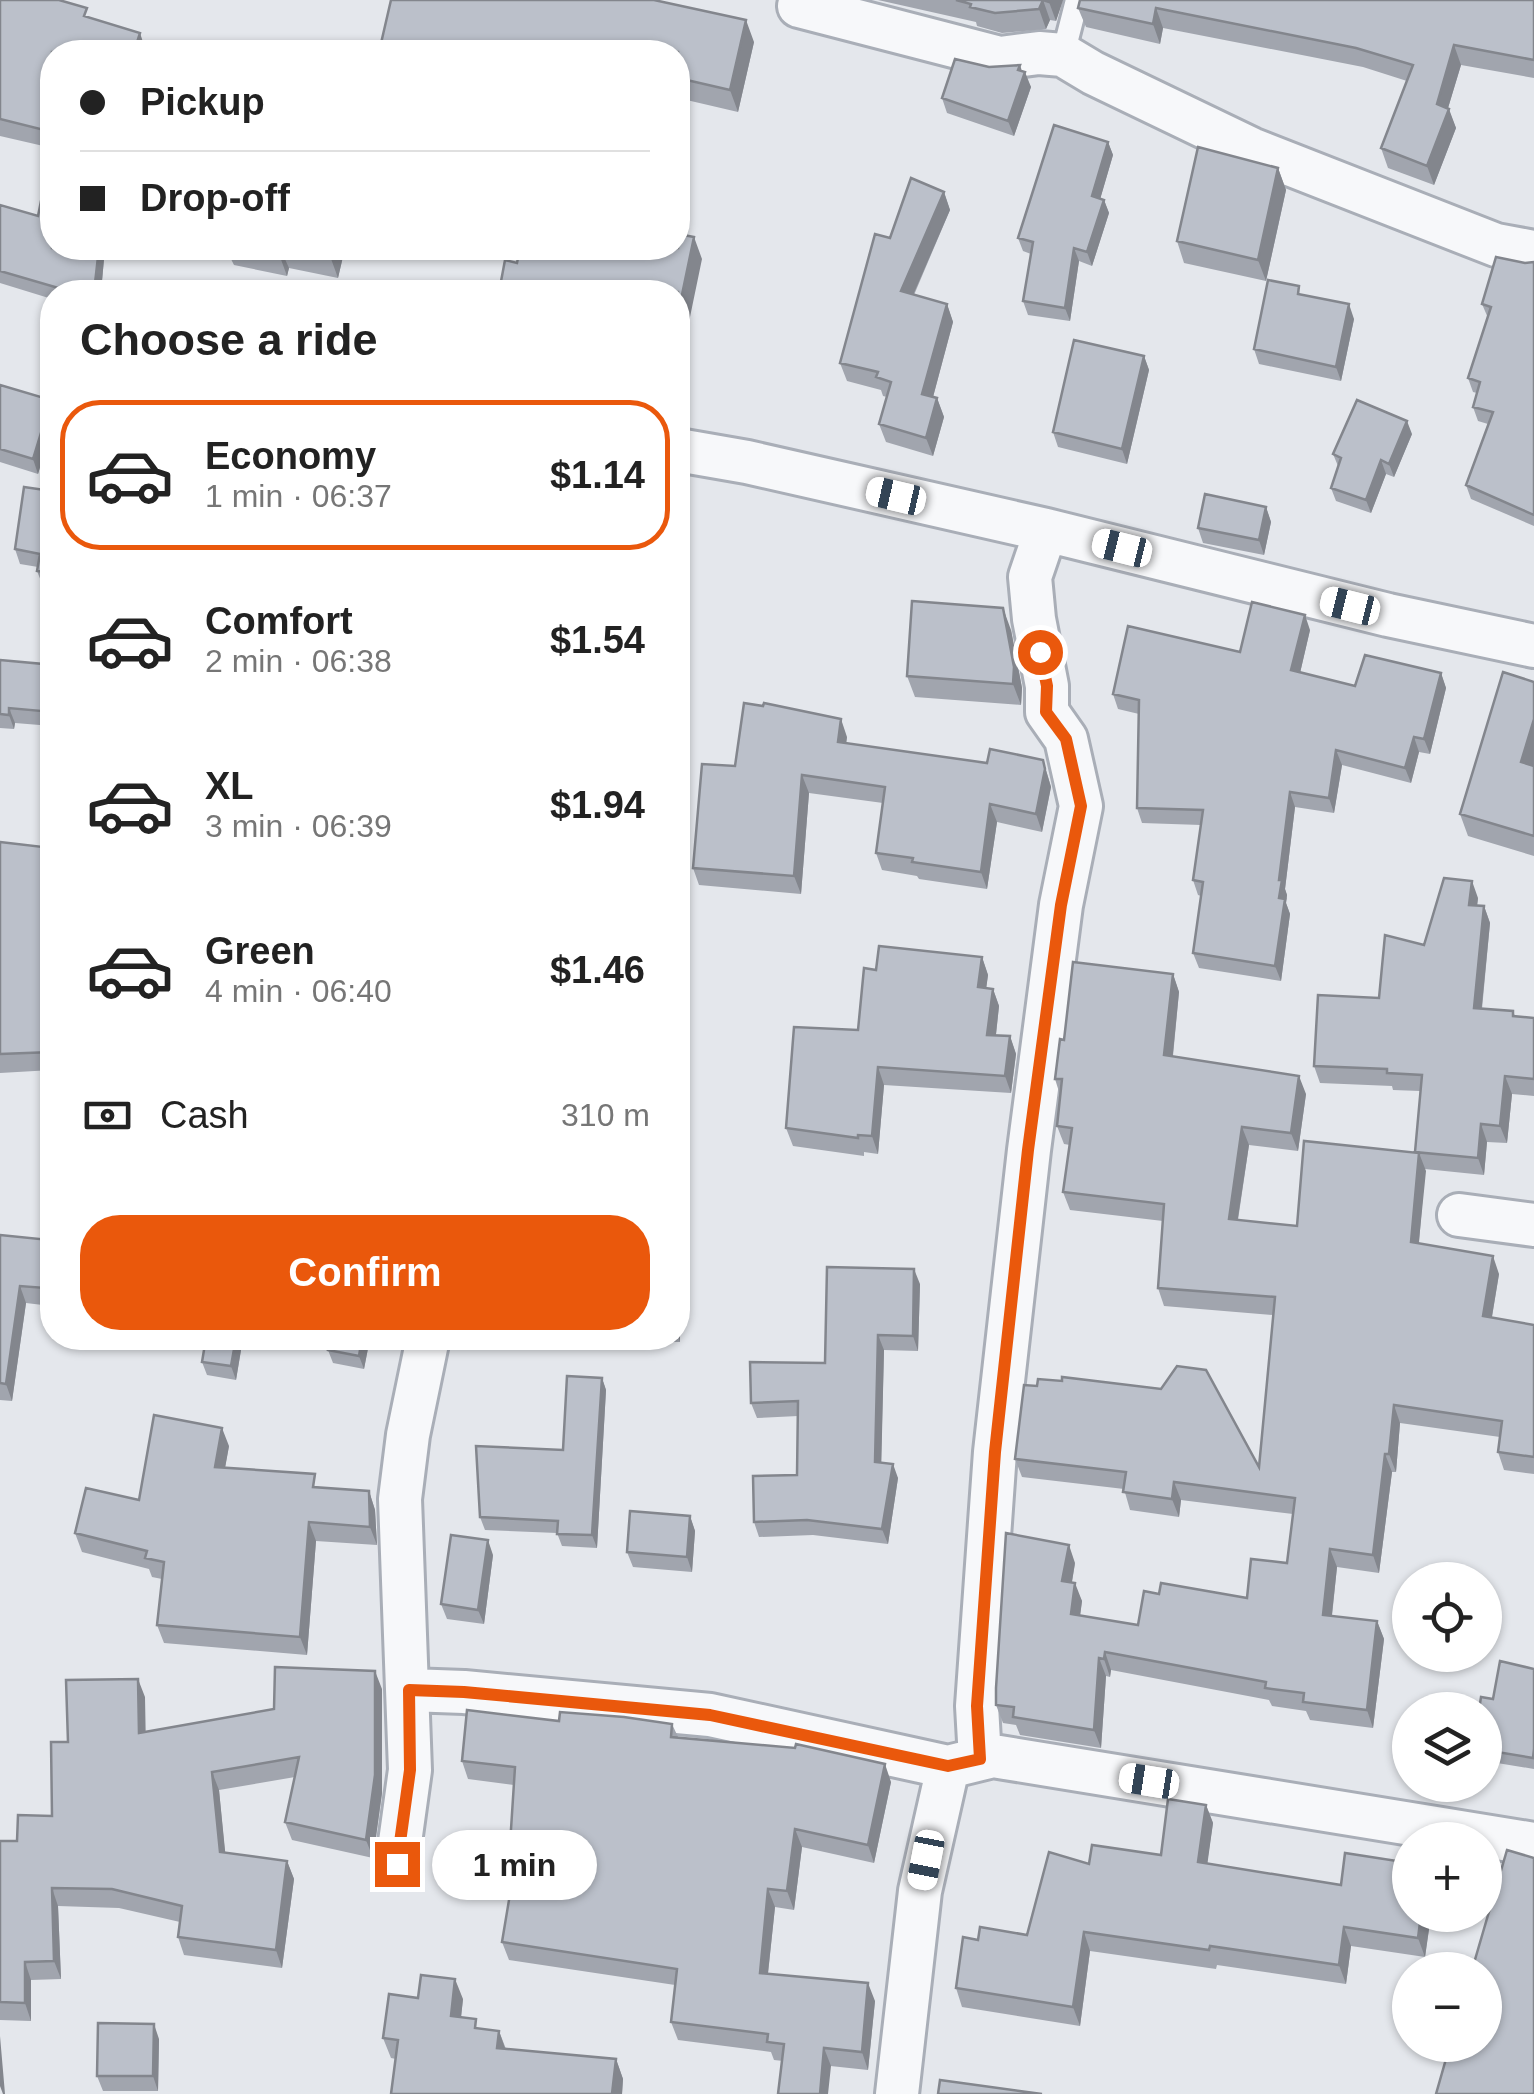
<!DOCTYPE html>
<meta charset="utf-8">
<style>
:root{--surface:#fff;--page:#f2f2f2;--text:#222;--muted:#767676;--line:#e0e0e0;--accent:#ea580c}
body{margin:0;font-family:Helvetica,sans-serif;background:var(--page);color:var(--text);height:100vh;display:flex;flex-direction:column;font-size:38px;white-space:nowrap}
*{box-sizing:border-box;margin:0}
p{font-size:32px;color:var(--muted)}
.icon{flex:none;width:55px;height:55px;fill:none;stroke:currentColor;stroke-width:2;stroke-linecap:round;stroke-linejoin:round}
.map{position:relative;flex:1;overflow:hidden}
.panel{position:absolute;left:40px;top:280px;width:650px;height:1070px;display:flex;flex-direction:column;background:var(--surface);border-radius:40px;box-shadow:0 2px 8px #0004}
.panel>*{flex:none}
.banner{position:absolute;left:40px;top:40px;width:650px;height:220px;border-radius:40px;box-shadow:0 2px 8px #0004;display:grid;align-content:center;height:220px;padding:0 40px;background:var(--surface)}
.buttons{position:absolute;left:1392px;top:1562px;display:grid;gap:20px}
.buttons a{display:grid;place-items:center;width:110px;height:110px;border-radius:50%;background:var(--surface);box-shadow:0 2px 8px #0004;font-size:50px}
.end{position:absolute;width:45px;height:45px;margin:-22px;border:12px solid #ea580c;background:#fff;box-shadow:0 0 0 5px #fff}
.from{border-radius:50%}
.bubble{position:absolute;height:70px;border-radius:35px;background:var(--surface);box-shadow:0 2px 8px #0004;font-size:32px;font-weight:700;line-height:70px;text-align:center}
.car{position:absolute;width:30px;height:60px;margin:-30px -15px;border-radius:12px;box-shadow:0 0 8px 2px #0007;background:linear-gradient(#fff 24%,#345 0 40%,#fff 0 76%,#345 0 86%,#fff 0)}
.banner b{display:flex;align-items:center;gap:35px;height:95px;font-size:38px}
.banner b+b{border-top:2px solid var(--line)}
.banner i{width:25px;height:25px;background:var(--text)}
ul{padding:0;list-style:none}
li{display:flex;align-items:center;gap:30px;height:150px;margin:0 20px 15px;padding:0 20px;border:5px solid transparent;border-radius:40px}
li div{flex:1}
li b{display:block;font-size:38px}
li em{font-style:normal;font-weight:700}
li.active{border-color:var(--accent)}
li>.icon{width:90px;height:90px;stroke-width:1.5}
h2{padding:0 40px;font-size:45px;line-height:120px}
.pay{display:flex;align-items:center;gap:25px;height:110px;padding:0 40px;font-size:38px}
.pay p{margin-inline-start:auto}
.action{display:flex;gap:20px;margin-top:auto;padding:20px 40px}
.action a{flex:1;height:115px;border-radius:40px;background:var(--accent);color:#fff;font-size:40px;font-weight:700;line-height:115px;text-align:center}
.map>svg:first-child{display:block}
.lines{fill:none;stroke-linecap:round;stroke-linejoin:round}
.service-casing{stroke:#a9aeb7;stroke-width:28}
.minor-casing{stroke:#a9aeb7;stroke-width:48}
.service{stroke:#f7f8fa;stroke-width:22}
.minor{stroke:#f7f8fa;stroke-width:42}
.wall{fill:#a1a5ae}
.shaded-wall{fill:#83868d}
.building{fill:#bbc0ca;stroke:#83868d;stroke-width:2.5}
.route{stroke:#ea580c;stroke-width:12}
</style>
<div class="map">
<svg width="1534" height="2094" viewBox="0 0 1534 2094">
<rect width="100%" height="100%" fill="#e4e7ec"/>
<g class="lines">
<defs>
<path id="service" d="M1063,55L1077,0"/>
<path id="minor" d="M801,0L799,6L1000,58L1039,53L1063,55L1093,73L1251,149L1496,245L1534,252
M678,450L747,462L1046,530L1388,615L1534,646
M1459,1215L1534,1225
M409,1690L464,1692L710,1715L948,1767L993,1756L1534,1844
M980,1759L977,1706L995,1452L1029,1150L1061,905L1081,806L1066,739L1047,712V686L1034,619L1030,577L1046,530
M397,1864L410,1770L400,1499L408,1435L428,1338
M897,2094L920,1891L948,1767"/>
</defs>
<use href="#service" class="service-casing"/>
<use href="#minor" class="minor-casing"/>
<use href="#service" class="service"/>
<use href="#minor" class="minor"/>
</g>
<path class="wall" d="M0,0L90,18L146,51V52H52V148L0,136Z
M878,0H1063L1056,21L1050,20L1046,29L1002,33L977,26L976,22Z
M1534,0V78L1461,65L1448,108L1456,128L1434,185L1388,168L1381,148L1407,81L1363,67L1163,28L1160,44L1086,27L1078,8Z
M754,42L738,112L678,98V52Z
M989,67L1022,71L1031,87L1014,136L947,113L942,98Z
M1108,142L1113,155L1100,199L1104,200L1109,213L1092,266L1079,261L1070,321L1028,315L1023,301L1031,254L1023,251L1018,238Z
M1278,168L1286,190L1266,281L1184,263L1177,241Z
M944,192L950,210L914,295L947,304L953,322L933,397L937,398L944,417L933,456L886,442L879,424L887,397L883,396L881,390L847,381L840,363L890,238Z
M0,205L38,216L105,248L101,292H52V299L0,283Z
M196,248H345L338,278L289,268L287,276L234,265L231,259L198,252Z
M1534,262V526L1471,499L1466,485L1488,424L1478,421L1473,407L1477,393L1473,392L1468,378L1488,318L1482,304L1525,263Z
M1302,295L1354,319L1341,381L1259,364L1254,349Z
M1144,356L1149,370L1127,464L1058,447L1053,432Z
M0,385L51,400L52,405V427L38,474L0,462Z
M1412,434L1394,477L1386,474L1371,513L1336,501L1331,488L1338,466L1333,454Z
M52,491V587L43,586L37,571L38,567L20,564L15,549Z
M1266,507L1271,522L1264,555L1203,543L1198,528Z
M1011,630L1022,688L1021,705L915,697L907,676Z
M1310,630L1300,673L1355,686L1441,673L1446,688L1430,754L1419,752L1411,783L1342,765L1334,813L1295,807L1285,889L1287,895L1286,903L1290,914L1281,981L1199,968L1193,953L1201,896L1198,895L1193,880L1201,825L1142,823L1137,808L1139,714L1118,709L1113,694Z
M0,660L43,664L48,680L52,681V726L15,723L14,729L0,728Z
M1534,682V856L1468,836L1460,814Z
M847,737L846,743L987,763L1043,760L1051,787L1042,832L997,822L987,889L919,879L917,876L882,870L876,853L883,803L809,793L801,894L699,885L693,868L735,766Z
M0,842L52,848V1070L0,1073Z
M1478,898L1477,906H1484L1490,923L1482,1009L1513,1011L1515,1016L1534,1018V1096L1512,1094L1507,1143L1487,1142L1484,1175L1425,1169L1419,1243L1499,1274L1492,1317L1534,1325V1474L1504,1470L1498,1452L1500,1437L1400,1423L1396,1472H1392L1379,1573L1337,1567L1332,1616L1377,1621L1384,1639L1373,1728L1310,1720L1306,1711L1272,1706L1269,1700L1111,1670L1110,1677L1106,1676L1101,1748L1020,1735L1016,1725L1003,1723L996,1705L1075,1563L1072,1582L1082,1601L1080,1615L1138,1625L1159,1594L1247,1598L1287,1563L1293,1514L1181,1500L1179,1517L1130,1510L1124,1489L1022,1477L1015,1459L1259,1467L1273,1315L1164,1306L1158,1288L1163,1221L1070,1210L1063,1192L1070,1145L1064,1144L1057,1126L1060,1095L1055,1079L1064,1040L1173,974L1179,992L1173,1056L1306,1094L1298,1151L1249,1145L1238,1220L1297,1226L1415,1153L1420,1091L1393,1090L1392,1086L1320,1083L1314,1066L1379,998L1424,945Z
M982,957L988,975L986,988L993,989L999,1006L996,1035L1010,1036L1016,1054L1011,1093L884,1085L878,1154L864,1152V1156L793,1146L786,1128L858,1030L876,970Z
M0,1235L50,1240L51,1306L26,1303L12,1401L0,1400Z
M678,1273L680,1279V1342H644L642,1338H678Z
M920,1284L918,1351L884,1350L881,1462L898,1478L888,1544L813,1535L759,1537L754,1522L797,1475L798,1416L757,1418L751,1403L825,1363Z
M206,1338H243L236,1380L207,1375L202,1362Z
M370,1338L364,1369L333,1363L328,1350Z
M602,1378L606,1390L597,1548L562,1546L557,1533L485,1530L480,1517L563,1450Z
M229,1446L225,1467L320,1487L369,1491L375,1510L377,1545L316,1541L307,1655L164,1643L157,1625L162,1579L152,1577L149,1569L82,1552L75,1533L139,1500Z
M690,1516L695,1531L692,1572L633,1567L627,1552Z
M493,1555L484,1624L447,1619L441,1604Z
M1534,1669V1769L1485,1761V1710L1493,1699Z
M382,1689V1793L373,1858L292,1840L285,1822L295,1777L219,1790L225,1853L287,1861L294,1879L282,1968L184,1955L178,1937L180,1922L119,1908L58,1906L61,1979L31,1980V2021L0,2020V1841H17L52,1816L68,1742L145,1697V1732Z
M559,1721L672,1724L678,1737L891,1782L874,1863L802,1847L794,1910L775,1907L768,1974L875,2001L868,2070L774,2060L771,2052L678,2040L671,2022L675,1985L509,1960L502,1942L515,1860L510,1845L514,1785L468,1779L462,1761Z
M1206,1805L1213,1823L1207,1863L1410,1915H1431L1425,1957L1351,1946L1346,1984L1217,1965L1216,1969L1090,1951L1080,2026L962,2007L956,1988L978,1940L1027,1935L1089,1864L1161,1855Z
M418,1998L463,1999L461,2017L479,2029L499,2031L506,2049L616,2059L623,2079L622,2094H391L396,2059L391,2058L383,2038Z
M159,2039L158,2091H103L97,2076Z"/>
<path class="shaded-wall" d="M1043,0L1050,20L1046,29L1039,9Z
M1050,0H1063L1056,21L1049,2Z
M1156,8L1163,28L1160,44L1153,24Z
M746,20L754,42L738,112L730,90Z
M140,33L146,51V52H134Z
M1454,45L1461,65L1445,118L1449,109L1456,128L1434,185L1427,166L1437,104Z
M1020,65L1024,77L1025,72L1031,87L1014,136L1008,121Z
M1108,142L1113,155L1097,210L1092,196Z
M1278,168L1286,190L1266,281L1258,260Z
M944,192L950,210L907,309L901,291Z
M1104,200L1109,213L1092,266L1087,252Z
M694,237L702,259L678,375V314Z
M99,248H105L101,292H94Z
M280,248L289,268L287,276L279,254Z
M332,248H345L338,278L330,256Z
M1074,248L1079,261L1070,321L1065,308Z
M947,304L953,322L929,412L922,394Z
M1349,304L1354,319L1341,381L1336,367Z
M1144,356L1149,370L1127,464L1122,449Z
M937,398L944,417L933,456L926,438Z
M51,400L52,405V427L38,474L33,459Z
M1407,421L1412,434L1394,477L1389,464Z
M1381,460L1386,474L1371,513L1366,500Z
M1266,507L1271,522L1264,555L1259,540Z
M1003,608L1011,630L1022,688L1021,705L1013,684Z
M1305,615L1310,630L1297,686L1291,670Z
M43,664L49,678L47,694L42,679Z
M1441,673L1446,688L1430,754L1424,739Z
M9,708L15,723L14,729L9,715Z
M841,719L847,737L844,759L838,742Z
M1534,719V767L1521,762Z
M1414,737L1419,752L1411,783L1405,768Z
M1336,750L1342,765L1334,813L1329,798Z
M1043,760L1051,787L1042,832L1036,814Z
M802,775L809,793L801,894L794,876Z
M1290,792L1295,807L1285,889L1287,895L1286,903L1290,914L1281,981L1275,966L1279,880Z
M990,804L997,822L987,889L981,872Z
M1472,881L1478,898L1475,922L1469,905Z
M1484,906L1490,923L1480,1025L1474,1008Z
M982,957L988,975L984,1005L978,987Z
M1173,974L1179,992L1171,1073L1164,1055Z
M993,989L999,1006L994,1052L987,1035Z
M1010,1036L1016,1054L1011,1093L1005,1076Z
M878,1067L884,1085L878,1154L872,1136Z
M1299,1076L1306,1094L1298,1151L1291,1133Z
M1505,1076L1512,1094L1507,1143L1500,1126Z
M1481,1124L1487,1142L1484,1175L1478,1158Z
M1242,1127L1249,1145L1235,1237L1229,1219Z
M1419,1153L1426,1171L1417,1260L1411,1242Z
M50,1240L52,1248L51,1306L45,1288Z
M1493,1256L1499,1274L1489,1334L1483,1316Z
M914,1269L920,1284L918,1351L913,1336Z
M678,1273L680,1279V1342L678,1335Z
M20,1286L26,1303L12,1401L6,1384Z
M878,1335L884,1350L881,1476L875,1462Z
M236,1338H243L236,1380L231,1366Z
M362,1338H370L364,1369L359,1356Z
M602,1378L606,1390L597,1548L592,1535Z
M1394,1405L1400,1423L1396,1472L1389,1454Z
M222,1428L229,1446L222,1485L215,1467Z
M1385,1454L1392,1472L1379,1573L1373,1555Z
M893,1464L898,1478L888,1544L882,1529Z
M1174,1482L1181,1500L1179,1517L1172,1499Z
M369,1491L375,1510L377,1545L370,1527Z
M690,1516L695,1531L692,1572L687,1557Z
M309,1522L316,1541L307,1655L300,1637Z
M488,1540L493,1555L484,1624L478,1610Z
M1069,1545L1075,1563L1069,1599L1062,1581Z
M1330,1549L1337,1567L1330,1632L1323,1615Z
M1075,1583L1082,1601L1078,1632L1071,1614Z
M1377,1621L1384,1639L1373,1728L1367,1710Z
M1105,1652L1111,1670L1110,1677L1104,1659Z
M1099,1658L1106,1676L1101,1748L1094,1730Z
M375,1671L382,1689V1793L373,1858L366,1840Z
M138,1679L145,1697L146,1751L139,1733Z
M885,1764L891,1782L874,1863L868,1845Z
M212,1772L219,1790L227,1870L220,1852Z
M1206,1805L1213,1823L1205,1881L1198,1862Z
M795,1829L802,1847L794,1910L787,1891Z
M287,1861L294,1879L282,1968L276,1950Z
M52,1888L58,1906L61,1979L54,1961Z
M768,1889L775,1907L766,1991L760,1973Z
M1421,1915H1431L1425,1957L1418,1938Z
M1344,1927L1351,1946L1346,1984L1339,1965Z
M1084,1932L1090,1951L1080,2026L1073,2007Z
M25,1962L31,1980V2021L25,2003Z
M455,1979L463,1999L459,2036L451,2016Z
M868,1983L875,2001L868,2070L862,2052Z
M154,2024L159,2039L158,2091L153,2076Z
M499,2031L506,2051L497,2048Z
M0,2036L5,2094H3L0,2086Z
M824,2048L831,2066L828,2094H820Z
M616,2059L623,2079L622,2094H612Z"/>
<path class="building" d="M0,0H59L87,8L84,16L140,33L134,52H52V132L0,119Z
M391,0H654L746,20L730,90L678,78V52H379Z
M956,0H1050L1049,2L1043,0L1039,9L995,13L970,7L971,4Z
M1080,0H1534V60L1454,45L1437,104L1449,109L1427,166L1381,148L1413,65L1356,48L1156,8L1153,24L1078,8Z
M294,44L335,52H292Z
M955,59L989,67L1020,65L1018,70L1025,72L1008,121L942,98Z
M1054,125L1108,142L1092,196L1104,200L1087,252L1074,248L1065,308L1023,301L1033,242L1018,238Z
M1198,147L1278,168L1258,260L1177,241Z
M50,156L52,157V248H99L94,292H72L0,271V205L38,216Z
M911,178L944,192L901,291L947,304L922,394L937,398L926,438L879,424L891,382L876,377L878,372L840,363L875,234L890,238Z
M678,234L694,237L678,314V292H499L505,260L517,263L520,248H678Z
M247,248H280L279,254Z
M289,248H332L330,256Z
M1496,257L1525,263L1534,262V515L1466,485L1493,412L1473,407L1480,382L1468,378L1491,307L1482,304Z
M1268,280L1299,286L1298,294L1349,304L1336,367L1254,349Z
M1074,340L1144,356L1122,449L1053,432Z
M0,385L51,400L33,459L0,449Z
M1357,400L1407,421L1389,464L1381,460L1366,500L1331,488L1341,458L1333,454Z
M24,487L52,491V573L37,571L40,554L15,549Z
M1205,494L1266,507L1259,540L1198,528Z
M912,601L1003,608L1014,667L1013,684L907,676Z
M1252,602L1305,615L1291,670L1355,686L1365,655L1441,673L1424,739L1414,737L1405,768L1336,750L1329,798L1290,792L1279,880H1282L1279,898L1285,899L1275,966L1193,953L1203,882L1193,880L1203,810L1137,808L1139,700L1113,694L1128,626L1240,652Z
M0,660L43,664L42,679L52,681V712L9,708V715L0,714Z
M1503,672L1534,682V719L1521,762L1534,766V836L1460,814Z
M744,703L763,706L764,703L841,719L838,742L987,763L990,749L1043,760L1045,769L1036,814L990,804L981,872L912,862L913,858L876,853L885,787L802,775L794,876L693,868L702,764L735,766Z
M0,842L52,848V1052L0,1054Z
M1444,878L1472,881L1469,905L1484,906L1474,1008L1513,1011V1016L1534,1018V1079L1505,1076L1500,1126L1481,1124L1478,1158L1415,1152L1422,1075L1387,1073V1069L1314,1066L1318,995L1379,998L1385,935L1424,945Z
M879,946L982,957L978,987L993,989L987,1035L1010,1036L1005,1076L878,1067L872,1136L858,1135V1138L786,1128L794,1027L858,1030L864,968L876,970Z
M1073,962L1173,974L1164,1055L1299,1076L1291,1133L1242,1127L1229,1219L1297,1226L1304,1141L1419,1153L1411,1242L1493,1256L1483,1316L1534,1325V1457L1498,1452L1502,1421L1394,1405L1389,1454H1385L1373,1555L1330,1549L1323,1615L1377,1621L1367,1710L1303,1702L1304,1693L1265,1688L1266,1682L1105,1652L1104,1659L1099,1658L1094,1730L1013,1717L1014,1707L996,1705V1688L1006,1533L1069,1545L1062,1581L1075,1583L1071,1614L1138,1625L1144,1591L1159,1594L1161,1583L1247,1598L1251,1559L1287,1563L1295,1498L1174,1482L1172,1499L1123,1492L1126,1472L1015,1459L1024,1385L1037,1386L1038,1379L1062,1381V1377L1161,1389L1177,1366L1206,1370L1259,1467L1275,1297L1158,1288L1164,1204L1063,1192L1072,1128L1057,1126L1062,1079H1055L1060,1039L1064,1040Z
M0,1235L50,1240L45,1288L20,1286L6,1384L0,1383Z
M827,1267L914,1269L913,1336L878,1335L875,1462L893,1464L882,1529L807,1520L754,1522L753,1476L797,1475L798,1401L751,1403L750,1362L825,1363Z
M206,1338H236L231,1366L202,1362Z
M331,1338H362L359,1356L328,1350Z
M567,1376L602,1378L592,1535L557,1534L558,1521L480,1517L476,1446L563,1450Z
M154,1415L222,1428L215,1467L315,1474L313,1487L369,1491L370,1527L309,1522L300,1637L157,1625L164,1562L145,1558L147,1551L75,1533L86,1488L139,1500Z
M630,1511L690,1516L687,1557L627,1552Z
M451,1535L488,1540L478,1610L441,1604Z
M1500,1661L1534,1669V1749L1533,1758L1485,1750V1710H1479L1481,1697L1493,1699Z
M275,1667L375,1671V1775L366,1840L285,1822L299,1757L212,1772L220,1852L287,1861L276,1950L178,1937L182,1906L112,1889L52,1888L54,1961L25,1962V2003L0,2002V1841H17L18,1815L52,1816L51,1742H68L66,1680L138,1679L139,1733L274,1709Z
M467,1710L559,1721L560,1712L624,1717L672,1724L671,1737L795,1748L796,1744L885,1764L868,1845L795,1829L787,1891L768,1889L760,1973L868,1983L862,2052L824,2048L820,2094H778L784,2044L767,2042L768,2034L671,2022L677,1969L502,1942L518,1846L510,1845L515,1767L462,1761Z
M1168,1799L1206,1805L1198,1862L1341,1885L1345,1853L1410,1863V1915H1421L1418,1938L1344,1927L1339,1965L1210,1946L1209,1950L1084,1932L1073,2007L956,1988L963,1937L978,1940L980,1927L1027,1935L1049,1852L1089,1864L1092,1845L1161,1855Z
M1507,1850L1534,1858V2094H1436L1450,2045H1485V1970H1472Z
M421,1975L455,1979L451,2016L476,2019L475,2028L499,2031L497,2048L616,2059L612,2094H391L398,2040L383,2038L389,1994L418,1998Z
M98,2023L154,2024L153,2076H97Z
M940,2080L1042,2094H938Z"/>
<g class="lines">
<path class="route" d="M397,1864L410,1770L409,1690L464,1692L710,1715L948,1766L980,1759L977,1706L995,1452L1028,1150L1061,905L1081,806L1066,739L1046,712L1047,686L1040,652"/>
</g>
</svg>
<div class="buttons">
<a><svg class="icon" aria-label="locate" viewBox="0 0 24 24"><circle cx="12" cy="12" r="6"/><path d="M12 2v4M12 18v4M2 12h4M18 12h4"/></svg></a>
<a><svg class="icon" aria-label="layers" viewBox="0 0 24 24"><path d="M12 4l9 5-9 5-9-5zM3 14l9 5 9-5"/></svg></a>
<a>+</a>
<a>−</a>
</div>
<i class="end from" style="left:1040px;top:652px"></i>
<i class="end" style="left:397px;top:1864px"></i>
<div class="bubble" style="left:432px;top:1830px;width:165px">1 min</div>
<i class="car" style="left:896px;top:496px;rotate:283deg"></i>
<i class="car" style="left:1122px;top:548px;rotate:284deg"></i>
<i class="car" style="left:1350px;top:606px;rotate:284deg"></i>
<i class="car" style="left:1149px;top:1781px;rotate:279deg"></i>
<i class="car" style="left:926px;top:1860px;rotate:191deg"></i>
<div class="banner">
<b><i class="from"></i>Pickup</b>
<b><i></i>Drop-off</b>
</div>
<section class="panel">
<h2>Choose a ride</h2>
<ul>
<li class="active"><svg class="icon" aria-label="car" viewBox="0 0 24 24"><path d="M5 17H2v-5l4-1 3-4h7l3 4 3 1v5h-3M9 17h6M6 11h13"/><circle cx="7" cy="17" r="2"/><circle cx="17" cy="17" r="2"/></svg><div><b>Economy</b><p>1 min · 06:37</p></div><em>$1.14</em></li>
<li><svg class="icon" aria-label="car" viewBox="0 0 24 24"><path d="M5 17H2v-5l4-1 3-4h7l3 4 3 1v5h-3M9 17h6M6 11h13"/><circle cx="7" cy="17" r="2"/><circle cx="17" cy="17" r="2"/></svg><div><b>Comfort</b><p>2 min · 06:38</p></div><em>$1.54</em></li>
<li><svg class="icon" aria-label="car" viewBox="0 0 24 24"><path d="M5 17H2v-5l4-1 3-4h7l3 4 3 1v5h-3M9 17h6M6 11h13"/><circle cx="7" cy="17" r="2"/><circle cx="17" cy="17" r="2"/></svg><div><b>XL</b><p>3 min · 06:39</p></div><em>$1.94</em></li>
<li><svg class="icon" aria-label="car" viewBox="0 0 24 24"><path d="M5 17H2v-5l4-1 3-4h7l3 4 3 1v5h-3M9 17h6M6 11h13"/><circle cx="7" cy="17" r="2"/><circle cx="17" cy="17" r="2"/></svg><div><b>Green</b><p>4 min · 06:40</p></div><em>$1.46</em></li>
</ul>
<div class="pay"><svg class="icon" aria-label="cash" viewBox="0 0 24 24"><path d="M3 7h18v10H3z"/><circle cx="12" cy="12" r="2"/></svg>Cash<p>310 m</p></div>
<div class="action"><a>Confirm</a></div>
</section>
</div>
